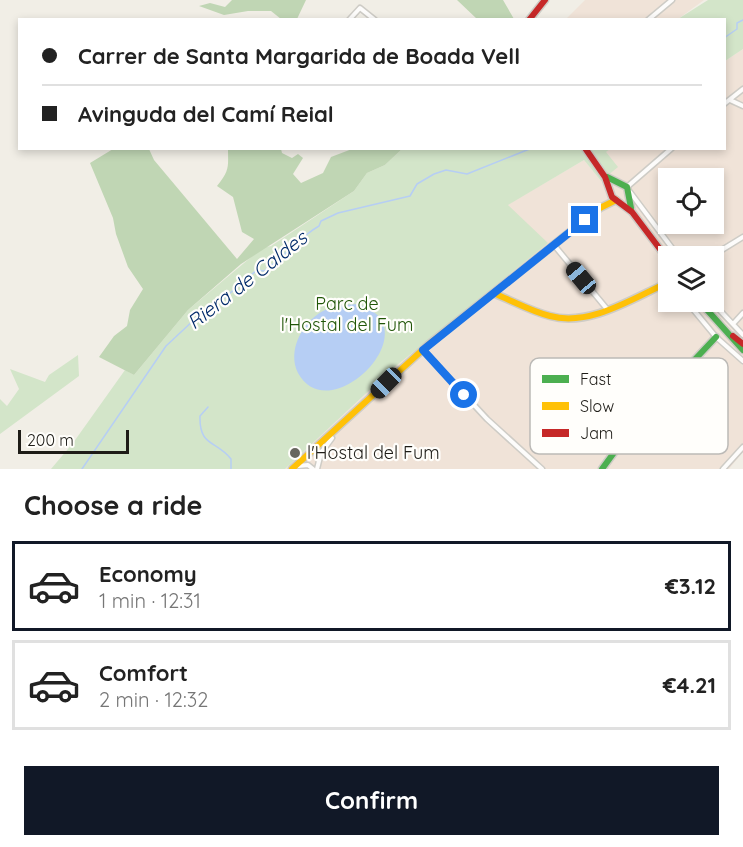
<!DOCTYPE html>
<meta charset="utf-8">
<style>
:root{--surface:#fff;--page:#f2f2f2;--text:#222;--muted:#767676;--line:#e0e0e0;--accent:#111827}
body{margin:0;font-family:Quicksand,sans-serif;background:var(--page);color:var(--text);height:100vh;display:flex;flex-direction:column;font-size:22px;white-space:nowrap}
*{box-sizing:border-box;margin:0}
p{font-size:20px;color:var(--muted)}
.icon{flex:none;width:33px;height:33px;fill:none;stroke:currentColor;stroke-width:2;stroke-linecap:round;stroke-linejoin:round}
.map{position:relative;height:469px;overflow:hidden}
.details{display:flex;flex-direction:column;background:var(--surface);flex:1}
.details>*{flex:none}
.guide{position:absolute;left:18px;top:18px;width:708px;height:132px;border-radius:0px;box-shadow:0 3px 9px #0003;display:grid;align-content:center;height:132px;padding:0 24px;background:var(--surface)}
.fabs{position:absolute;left:658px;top:168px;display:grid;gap:12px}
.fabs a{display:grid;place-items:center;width:66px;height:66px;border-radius:0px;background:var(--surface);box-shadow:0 3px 9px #0003;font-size:30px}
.scale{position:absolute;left:18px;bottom:15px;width:111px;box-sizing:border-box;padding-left:6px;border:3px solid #1e1c17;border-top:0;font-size:16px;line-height:21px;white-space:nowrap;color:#1e1c17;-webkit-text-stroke:4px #fffefb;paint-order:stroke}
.end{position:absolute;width:27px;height:27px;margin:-14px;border:8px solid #1a73e8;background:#fff;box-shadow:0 0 0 3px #fff}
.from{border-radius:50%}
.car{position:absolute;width:18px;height:36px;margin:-18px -9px;border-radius:8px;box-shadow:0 0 4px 2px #0007;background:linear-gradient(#222 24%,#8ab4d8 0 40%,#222 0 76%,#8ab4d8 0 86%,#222 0)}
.guide b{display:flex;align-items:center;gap:21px;height:57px;font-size:22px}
.guide b+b{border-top:2px solid var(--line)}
.guide i{width:15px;height:15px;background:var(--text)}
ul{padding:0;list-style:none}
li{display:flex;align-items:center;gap:18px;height:90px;margin:0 12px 9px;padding:0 12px;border:3px solid var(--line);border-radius:0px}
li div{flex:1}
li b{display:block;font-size:22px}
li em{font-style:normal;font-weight:700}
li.selected{border-color:var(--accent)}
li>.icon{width:54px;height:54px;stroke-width:1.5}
h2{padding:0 24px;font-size:27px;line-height:72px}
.primary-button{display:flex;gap:12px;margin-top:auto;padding:12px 24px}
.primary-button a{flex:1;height:69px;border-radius:0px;background:var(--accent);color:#fff;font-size:24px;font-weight:700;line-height:69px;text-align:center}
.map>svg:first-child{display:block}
.industrial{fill:#f0e3d8;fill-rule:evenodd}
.green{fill:#d3e5c9}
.forest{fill:#c0d6b4}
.water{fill:#b6cef4}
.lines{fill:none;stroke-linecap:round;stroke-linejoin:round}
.stream{stroke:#b6cef4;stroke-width:1.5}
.street-casing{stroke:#ceccc6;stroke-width:7}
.fast-casing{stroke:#ceccc6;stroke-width:9}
.slow-casing{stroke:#ceccc6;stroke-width:9}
.jam-casing{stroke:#ceccc6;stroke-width:9}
.street{stroke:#fdfcfb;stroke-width:4}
.fast{stroke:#4caf50;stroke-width:6}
.slow{stroke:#ffc107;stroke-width:6}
.jam{stroke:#c62828;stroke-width:6}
.route{stroke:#1a73e8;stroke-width:8}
.poi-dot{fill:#68665f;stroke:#fffefb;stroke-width:2}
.labels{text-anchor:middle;stroke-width:4.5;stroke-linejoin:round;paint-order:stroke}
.park-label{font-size:18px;fill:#205607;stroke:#fffefb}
.poi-label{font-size:18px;fill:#1e1c17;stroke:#fffefb;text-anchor:start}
.water-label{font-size:20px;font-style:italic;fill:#002a6a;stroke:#fffefb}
.key{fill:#fffefb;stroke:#bcbab7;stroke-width:1.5}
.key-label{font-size:16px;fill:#1e1c17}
</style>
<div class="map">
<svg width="743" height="469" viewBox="0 0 743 469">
<rect width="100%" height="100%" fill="#f1eee6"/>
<path class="industrial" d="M585,0H704L678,19L565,20Z
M743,49V452L729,469H285L391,370L547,243L507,205L584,160L601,181L606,152L610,149L724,148L725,61ZM669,178H714V224H669ZM669,256H714V302H669Z"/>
<path class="green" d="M708,0H743V49L725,61L724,20L678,19Z
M402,149H610L606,152L618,167L601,181L584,160L508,205L548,243L391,370L285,469H51L73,443L125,370L134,375L188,310L262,248L271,246L354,191L367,173L385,165Z
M78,355L79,376L0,434V399L7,406L19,389L10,369L45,382L49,375Z"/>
<path class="forest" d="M232,0H306L297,19H281L271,11H248L224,15L199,6L210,3L225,7Z
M457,0H503L514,19H477Z
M113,149H149L154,160L237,259L254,239L242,232L233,197L217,186C230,170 228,167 228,149H281L282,153L292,158L298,154L303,158L293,174L301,183L323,173L331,157L352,149H402L385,165L367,173L354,191L241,264L188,310L134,375L99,357L114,336L127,326L130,310L143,289L128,267L116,234L113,218L90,163Z"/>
<path class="water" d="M359,304C364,307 370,310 375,313C414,345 327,426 298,373C287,351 302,322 323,311C334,305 346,305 359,304Z"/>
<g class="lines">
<path class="stream" d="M724,38L737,29V23L743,20
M208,407L200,416C199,447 216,440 231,459V469
M82,469L166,346L211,304L222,300L257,270L264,271C284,257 298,238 319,226L321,221L338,213L410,196L417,184L434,174L446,170L467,174L532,148"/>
<defs>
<path id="street" d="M349,20L360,8L375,20
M648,20L672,0
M730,100L743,106
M724,104L743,89
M627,187L672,148
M630,192L678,256
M554,245L607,309
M712,256L743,237
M687,302L716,337L743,361
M712,302L743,335
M733,324L743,313
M423,350L487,419L542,469
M298,466L308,465L313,469
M317,469L321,453L332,438
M723,469L743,447"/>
<path id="fast" d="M607,177L627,187L631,208
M700,302L743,350
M602,469L637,421L716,337"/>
<path id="slow" d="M493,293C511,300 530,311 550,316C590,327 633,298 669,282
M292,469L429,344L600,208L616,200"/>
<path id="jam" d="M529,20L545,0
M585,148L605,177L612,197L632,212L669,261
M733,336L743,344"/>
</defs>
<use href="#street" class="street-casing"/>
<use href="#fast" class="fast-casing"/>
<use href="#slow" class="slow-casing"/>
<use href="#jam" class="jam-casing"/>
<use href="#street" class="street"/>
<use href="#fast" class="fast"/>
<use href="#slow" class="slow"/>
<use href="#jam" class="jam"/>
</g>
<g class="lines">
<path class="route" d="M464,395L423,350L585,220"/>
</g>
<circle class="poi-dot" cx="295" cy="453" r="6"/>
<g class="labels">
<g class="park-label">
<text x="347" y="310">Parc de<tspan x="347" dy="21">l'Hostal del Fum</tspan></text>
</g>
<g class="poi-label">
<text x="307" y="459">l'Hostal del Fum</text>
</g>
<g class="water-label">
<text transform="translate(247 280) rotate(-38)" y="7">Riera de Caldes</text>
</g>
</g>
<rect x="530" y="358" width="198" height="96" rx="9" class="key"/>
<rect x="542" y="375" width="27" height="8" fill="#4caf50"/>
<rect x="542" y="402" width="27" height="8" fill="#ffc107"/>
<rect x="542" y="429" width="27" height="8" fill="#c62828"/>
<g class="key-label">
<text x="580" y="385">Fast</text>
<text x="580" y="412">Slow</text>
<text x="580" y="439">Jam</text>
</g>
</svg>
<div class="fabs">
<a><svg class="icon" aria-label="locate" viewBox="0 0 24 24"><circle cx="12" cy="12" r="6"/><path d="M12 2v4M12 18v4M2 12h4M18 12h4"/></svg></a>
<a><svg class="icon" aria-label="layers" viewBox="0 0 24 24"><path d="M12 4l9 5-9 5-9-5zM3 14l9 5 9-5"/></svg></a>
</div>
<div class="scale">200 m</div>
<i class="end from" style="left:464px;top:395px"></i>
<i class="end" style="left:585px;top:220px"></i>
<i class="car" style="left:581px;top:278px;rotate:320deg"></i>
<i class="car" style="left:386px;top:383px;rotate:225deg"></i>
<div class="guide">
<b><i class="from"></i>Carrer de Santa Margarida de Boada Vell</b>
<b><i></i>Avinguda del Camí Reial</b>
</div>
</div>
<section class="details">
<h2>Choose a ride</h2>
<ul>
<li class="selected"><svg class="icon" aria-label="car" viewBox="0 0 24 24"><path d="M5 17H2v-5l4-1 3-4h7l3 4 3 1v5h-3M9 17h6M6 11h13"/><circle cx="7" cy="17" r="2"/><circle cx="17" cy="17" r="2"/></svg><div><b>Economy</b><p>1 min · 12:31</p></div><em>€3.12</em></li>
<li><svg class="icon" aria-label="car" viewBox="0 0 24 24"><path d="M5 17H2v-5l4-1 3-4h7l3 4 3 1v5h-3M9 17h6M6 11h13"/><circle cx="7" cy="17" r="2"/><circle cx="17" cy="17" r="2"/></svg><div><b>Comfort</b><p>2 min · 12:32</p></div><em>€4.21</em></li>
</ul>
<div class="primary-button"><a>Confirm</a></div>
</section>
